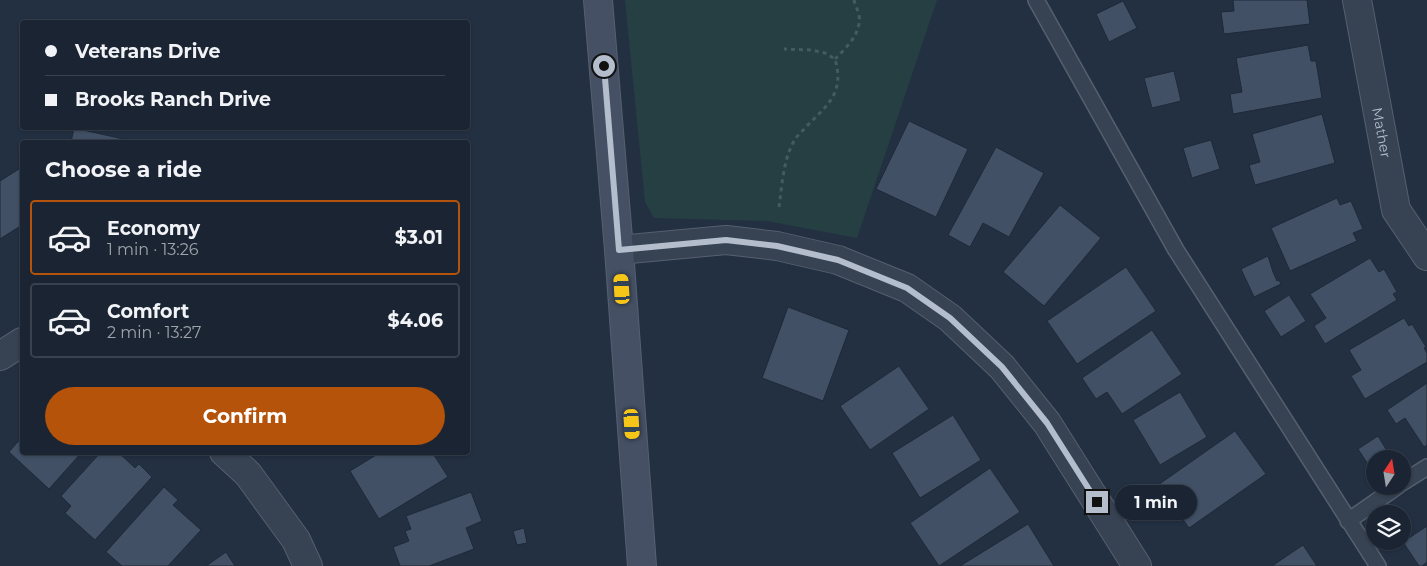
<!DOCTYPE html>
<meta charset="utf-8">
<style>
:root{--surface:#1a2432;--page:#27303e;--text:#f1f3f6;--muted:#9fa4ac;--line:#38414d;--accent:#b45309}
body{margin:0;font-family:Montserrat,sans-serif;background:var(--page);color:var(--text);height:100vh;display:flex;flex-direction:column;font-size:19px;white-space:nowrap}
*{box-sizing:border-box;margin:0}
p{font-size:16px;color:var(--muted)}
.icon{flex:none;width:28px;height:28px;fill:none;stroke:currentColor;stroke-width:2;stroke-linecap:round;stroke-linejoin:round}
.map{position:relative;flex:1;overflow:hidden}
.panel{position:absolute;left:20px;top:140px;width:450px;height:315px;display:flex;flex-direction:column;background:var(--surface);border-radius:5px;box-shadow:0 1px 4px #0004,0 0 0 1px var(--line)}
.panel>*{flex:none}
.hud{position:absolute;left:20px;top:20px;width:450px;height:110px;border-radius:5px;box-shadow:0 1px 4px #0004,0 0 0 1px var(--line);display:grid;align-content:center;height:110px;padding:0 25px;background:var(--surface)}
.needle{width:32px;rotate:12deg}
.controls{position:absolute;left:1366px;top:450px;display:grid;gap:10px}
.controls a{display:grid;place-items:center;width:45px;height:45px;border-radius:50%;background:var(--surface);box-shadow:0 1px 4px #0004,0 0 0 1px var(--line);font-size:25px}
.end{position:absolute;width:22px;height:22px;margin:-11px;border:6px solid #b4bdcc;background:#111;box-shadow:0 0 0 2px #111}
.from{border-radius:50%}
.bubble{position:absolute;height:35px;border-radius:18px;background:var(--surface);box-shadow:0 1px 4px #0004,0 0 0 1px var(--line);font-size:16px;font-weight:700;line-height:35px;text-align:center}
.car{position:absolute;width:15px;height:30px;margin:-15px -8px;border-radius:6px;box-shadow:0 0 4px 1px #0007;background:linear-gradient(#f5c518 24%,#345 0 40%,#f5c518 0 76%,#345 0 86%,#f5c518 0)}
.hud b{display:flex;align-items:center;gap:18px;height:48px;font-size:19px}
.hud b+b{border-top:1px solid var(--line)}
.hud i{width:12px;height:12px;background:var(--text)}
ul{padding:0;list-style:none}
li{display:flex;align-items:center;gap:15px;height:75px;margin:0 10px 8px;padding:0 15px;border:2px solid var(--line);border-radius:5px}
li div{flex:1}
li b{display:block;font-size:19px}
li em{font-style:normal;font-weight:700}
li.on{border-color:var(--accent)}
li>.icon{width:45px;height:45px;stroke-width:1.5}
h2{padding:0 25px;font-size:22px;line-height:60px}
.cta{display:flex;gap:10px;margin-top:auto;padding:10px 25px}
.cta a{flex:1;height:58px;border-radius:30px;background:var(--accent);color:#fff;font-size:20px;font-weight:700;line-height:58px;text-align:center}
.map>svg:first-child{display:block}
.green{fill:#253f43}
.building{fill:#415065;stroke:#1e2939}
.lines{fill:none;stroke-linecap:round;stroke-linejoin:round}
.service-casing{stroke:#55606f;stroke-width:18}
.minor-casing{stroke:#55606f;stroke-width:30}
.secondary-casing{stroke:#55606f;stroke-width:30}
.path{stroke:#435c60;stroke-width:3;stroke-dasharray:4 4;stroke-linecap:butt}
.service{stroke:#374252;stroke-width:15}
.minor{stroke:#374252;stroke-width:28}
.secondary{stroke:#455065;stroke-width:28}
.route{stroke:#b4bdcc;stroke-width:6}
.labels{text-anchor:middle;stroke-width:4;stroke-linejoin:round;paint-order:stroke}
.street-label{font-size:14px;fill:#b4bdcc;stroke:#1c2737}
</style>
<div class="map">
<svg width="1427" height="566" viewBox="0 0 1427 566">
<rect width="100%" height="100%" fill="#233042"/>
<path class="green" d="M625,0H937L857,238L767,221L654,218L645,202Z"/>
<path class="building" d="M1233,0H1307L1310,24L1224,34L1221,12L1234,11Z
M1123,1L1137,28L1109,42L1096,14Z
M1308,45L1311,61H1316L1322,98L1233,114L1230,94L1242,92L1236,58Z
M1174,71L1181,101L1152,108L1144,78Z
M1322,114L1335,163L1255,185L1249,165L1260,162L1252,134Z
M909,121L968,149L936,217L876,189Z
M74,128L128,140V142H71Z
M1211,140L1220,169L1192,178L1183,148Z
M996,147L1044,173L1009,237L983,223L970,247L948,235Z
M19,169L22,175V225L0,239V181Z
M1337,198L1340,205L1351,201L1363,229L1353,233L1357,241L1290,271L1271,228Z
M1060,205L1101,238L1044,306L1003,272Z
M1268,256L1273,272L1277,281L1279,280L1281,284L1254,297L1241,269Z
M1370,258L1379,272L1384,269L1397,292L1393,294L1397,300L1325,344L1314,326L1326,318L1310,294Z
M1126,267L1156,311L1077,364L1047,321Z
M1289,295L1306,321L1281,337L1264,311Z
M788,307L849,330L823,401L762,378Z
M1404,318L1409,326L1412,324L1426,347L1424,348L1427,353V362L1365,399L1351,376L1361,370L1349,350Z
M1152,330L1182,374L1122,414L1107,392L1096,399L1082,378Z
M899,366L929,409L870,450L840,406Z
M1427,383V445L1424,447L1405,418L1396,424L1387,410Z
M1180,392L1207,437L1160,465L1133,420Z
M953,415L981,460L920,498L892,453Z
M1235,431L1266,474L1189,528L1158,485Z
M1378,436L1392,459H1375V470L1373,472L1358,449Z
M22,437V452H82L49,489L9,452Z
M101,452H118L135,468L139,464L152,477L95,540L65,513L71,506L61,496Z
M381,452H432L448,477L379,519L350,471Z
M990,468L1020,512L939,566L910,523Z
M164,487L178,500L173,505L201,530L168,566H122L106,552Z
M471,492L482,521L466,528L474,549L429,566H400L393,547L409,541L405,531L411,529L406,516Z
M1028,524L1054,566H960Z
M1427,526V562L1422,566H1419L1403,542Z
M524,528L527,543L517,545L513,531Z
M1303,545L1317,566H1272Z
M226,552L235,566H206Z"/>
<g class="lines">
<defs>
<path id="service" d="M1036,0L1176,250L1378,566
M1402,483L1427,467
M1348,521L1398,486"/>
<g id="minor">
<path id="s1" d="M1357,0L1396,210L1427,256"/>
<path d="M619,250L726,240L777,246L838,260L907,288L950,318L1002,367L1047,423L1137,566"/>
<path d="M0,356L22,342"/>
<path d="M224,452L248,474L296,540L308,566"/>
</g>
<path id="secondary" d="M598,0L619,250L642,566"/>
</defs>
<use href="#service" class="service-casing"/>
<use href="#minor" class="minor-casing"/>
<use href="#secondary" class="secondary-casing"/>
<path class="path" d="M835,59C846,48 862,33 859,15C858,10 855,5 854,0
M779,207C782,186 783,162 793,143C795,137 801,133 805,128C827,105 845,94 835,59L825,53L811,50L784,49"/>
<use href="#service" class="service"/>
<use href="#minor" class="minor"/>
<use href="#secondary" class="secondary"/>
</g>
<g class="lines">
<path class="route" d="M604,66L619,250L726,240L777,246L838,260L907,288L950,318L1002,367L1047,423L1097,502"/>
</g>
<g class="labels">
<g class="street-label">
<text dy="5" stroke="none"><textPath href="#s1" startOffset="135">Mather</textPath></text>
</g>
</g>
</svg>
<div class="controls">
<a><svg class="needle" viewBox="-14 -14 28 28"><path d="M0-13l5 13h-10z" fill="#e53935"/><path d="M0 13l5-13h-10z" fill="#9fa4ac"/></svg></a>
<a><svg class="icon" aria-label="layers" viewBox="0 0 24 24"><path d="M12 4l9 5-9 5-9-5zM3 14l9 5 9-5"/></svg></a>
</div>
<i class="end from" style="left:604px;top:66px"></i>
<i class="end" style="left:1097px;top:502px"></i>
<div class="bubble" style="left:1115px;top:485px;width:82px">1 min</div>
<i class="car" style="left:622px;top:289px;rotate:356deg"></i>
<i class="car" style="left:632px;top:424px;rotate:176deg"></i>
<div class="hud">
<b><i class="from"></i>Veterans Drive</b>
<b><i></i>Brooks Ranch Drive</b>
</div>
<section class="panel">
<h2>Choose a ride</h2>
<ul>
<li class="on"><svg class="icon" aria-label="car" viewBox="0 0 24 24"><path d="M5 17H2v-5l4-1 3-4h7l3 4 3 1v5h-3M9 17h6M6 11h13"/><circle cx="7" cy="17" r="2"/><circle cx="17" cy="17" r="2"/></svg><div><b>Economy</b><p>1 min · 13:26</p></div><em>$3.01</em></li>
<li><svg class="icon" aria-label="car" viewBox="0 0 24 24"><path d="M5 17H2v-5l4-1 3-4h7l3 4 3 1v5h-3M9 17h6M6 11h13"/><circle cx="7" cy="17" r="2"/><circle cx="17" cy="17" r="2"/></svg><div><b>Comfort</b><p>2 min · 13:27</p></div><em>$4.06</em></li>
</ul>
<div class="cta"><a>Confirm</a></div>
</section>
</div>
